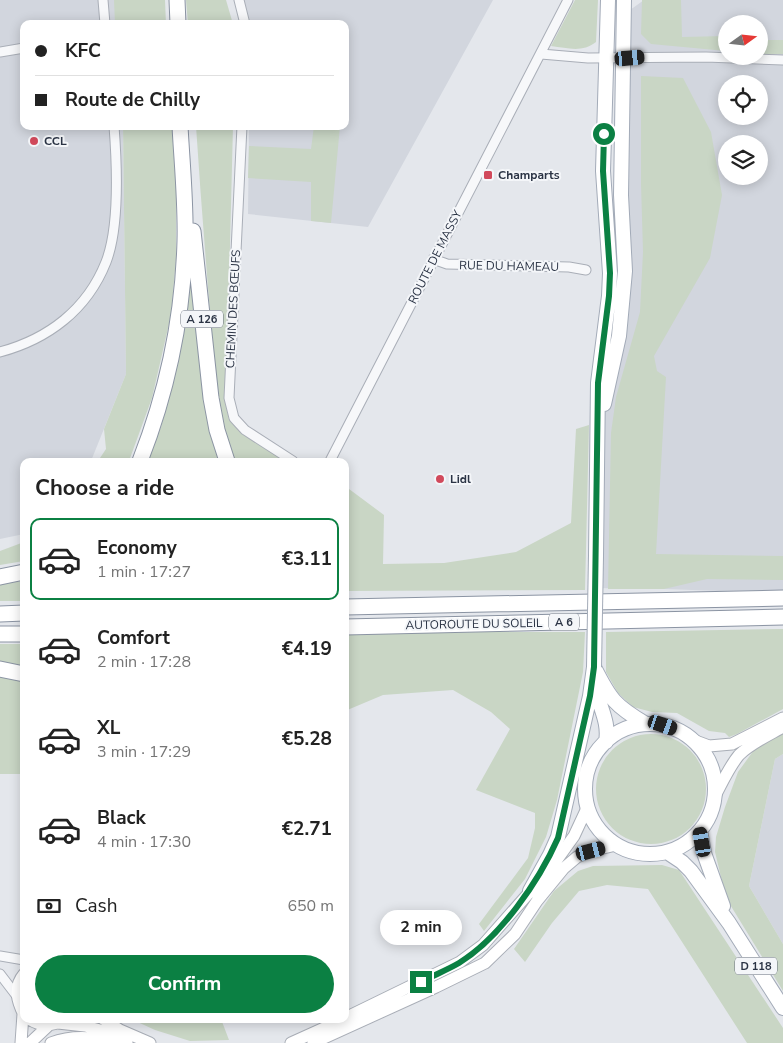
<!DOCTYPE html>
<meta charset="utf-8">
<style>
:root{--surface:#fff;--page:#f2f2f2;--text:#222;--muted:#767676;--line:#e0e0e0;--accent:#0b8043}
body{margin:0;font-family:"Nunito Sans",sans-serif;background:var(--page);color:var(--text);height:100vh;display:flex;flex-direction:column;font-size:19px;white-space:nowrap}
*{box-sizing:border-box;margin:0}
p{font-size:16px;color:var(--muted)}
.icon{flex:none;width:28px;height:28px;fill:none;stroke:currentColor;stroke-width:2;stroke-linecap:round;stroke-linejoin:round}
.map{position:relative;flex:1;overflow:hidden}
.details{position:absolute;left:20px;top:458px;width:329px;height:565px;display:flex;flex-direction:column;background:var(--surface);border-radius:10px;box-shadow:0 2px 12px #0003}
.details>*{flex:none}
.guide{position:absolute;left:20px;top:20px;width:329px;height:110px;border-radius:10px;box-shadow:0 2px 12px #0003;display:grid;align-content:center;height:110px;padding:0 15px;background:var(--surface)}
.needle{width:32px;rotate:75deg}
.controls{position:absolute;left:718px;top:15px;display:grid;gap:10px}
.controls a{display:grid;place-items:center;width:50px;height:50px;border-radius:50%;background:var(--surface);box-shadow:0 2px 12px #0003;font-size:25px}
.end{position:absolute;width:22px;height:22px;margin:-11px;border:6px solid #0b8043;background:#fff;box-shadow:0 0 0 2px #fff}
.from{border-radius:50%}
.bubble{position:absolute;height:35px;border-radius:18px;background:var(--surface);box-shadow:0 2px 12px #0003;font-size:16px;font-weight:700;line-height:35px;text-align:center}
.car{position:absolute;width:15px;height:30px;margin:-15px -8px;border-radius:6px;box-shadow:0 0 4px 1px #0007;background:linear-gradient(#222 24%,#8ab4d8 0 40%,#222 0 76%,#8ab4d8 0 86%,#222 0)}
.guide b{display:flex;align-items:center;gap:18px;height:48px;font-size:19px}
.guide b+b{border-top:1px solid var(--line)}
.guide i{width:12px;height:12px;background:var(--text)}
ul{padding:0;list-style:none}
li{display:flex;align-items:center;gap:15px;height:82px;margin:0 10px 8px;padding:0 5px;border:2px solid transparent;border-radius:10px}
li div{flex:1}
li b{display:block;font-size:19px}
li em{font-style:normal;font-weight:700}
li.selected{border-color:var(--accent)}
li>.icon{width:45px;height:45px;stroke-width:1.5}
h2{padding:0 15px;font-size:22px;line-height:60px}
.pay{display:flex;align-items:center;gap:12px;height:55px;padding:0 15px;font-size:19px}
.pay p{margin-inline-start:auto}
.button{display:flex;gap:10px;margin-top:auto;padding:10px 15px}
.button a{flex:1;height:58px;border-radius:30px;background:var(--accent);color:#fff;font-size:20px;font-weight:700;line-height:58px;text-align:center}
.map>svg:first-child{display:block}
.built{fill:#d2d6de;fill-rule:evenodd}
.green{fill:#c9d6c5}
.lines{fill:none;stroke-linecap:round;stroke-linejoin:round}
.street-casing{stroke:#a9aeb7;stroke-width:11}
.secondary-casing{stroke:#a9aeb7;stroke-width:13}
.primary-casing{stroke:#a3abb8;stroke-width:16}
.highway-casing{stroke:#8b94a3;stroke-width:17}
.street{stroke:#f7f8fa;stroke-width:9}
.secondary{stroke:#fff;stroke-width:11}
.primary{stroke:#fff;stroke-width:14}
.highway{stroke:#fff;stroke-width:15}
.primary-bridge-casing{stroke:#a3abb8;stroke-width:16;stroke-linecap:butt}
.primary-bridge{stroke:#fff;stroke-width:14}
.route{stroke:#0b8043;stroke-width:6}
.poi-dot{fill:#d1495b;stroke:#f4f6f9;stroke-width:2}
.labels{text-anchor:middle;stroke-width:4;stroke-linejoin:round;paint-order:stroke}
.shield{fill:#f4f6f9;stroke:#676e7b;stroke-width:1}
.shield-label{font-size:11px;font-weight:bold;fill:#2b3445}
.poi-label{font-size:12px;font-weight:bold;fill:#2b3445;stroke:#f4f6f9;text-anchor:start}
.street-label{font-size:12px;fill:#2b3445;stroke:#f4f6f9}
</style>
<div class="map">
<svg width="783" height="1043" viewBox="0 0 783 1043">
<rect width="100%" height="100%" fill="#e4e7ec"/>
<path class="built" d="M0,0H122V24H24V126H123L126,374L91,461H24V534L0,539Z
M242,0H493L368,227L248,214L249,126H345V24H246Z
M644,0H783V590L720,591L664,589L593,588L598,426L619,336L623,15ZM726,24H759V56H726ZM726,84H759V116H726ZM726,144H759V176H726Z
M783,754V944L749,886L775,759Z"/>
<path class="green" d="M114,0H165L166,24H115Z
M186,0H226L233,24H188Z
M575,0H598L596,42C582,53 568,48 551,46Z
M642,0H681L682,37L726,36V51L651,44L641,34Z
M759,40H783V54H759Z
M641,76L683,78L711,132L722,195L710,258L654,356L657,371L666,377L656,554L783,556V580L707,579L664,589H608L611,433L616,397L640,312L643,252L641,184Z
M123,126H173L176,166V259L171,315L152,398L129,461H98L106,449L104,429L126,374Z
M196,126H233L226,405L229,420L250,439L285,461H236C213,423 214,357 210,312C205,250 200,188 196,126Z
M314,126H340L331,223L311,221V182L248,178L249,146L311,149Z
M190,265L214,446L219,461L189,460L147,461L161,427L173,383Z
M589,425L585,590L345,591V486L384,515L383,564L444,563L516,552L571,523L576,429Z
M24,542V561L0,565V551Z
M24,581V601H0V584Z
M783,629V709L737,734L729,737L725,733L709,731L677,713L652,712L633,707L618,693L606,672V632Z
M485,632H585L583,672L557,800L546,837L525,879L484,931L479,924L528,858L535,828V813L476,790L510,729L491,712L453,690L383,695L345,711V634Z
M0,644H24V667L0,661Z
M0,676L24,682V774H0Z
M783,733V754L775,759L749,886L783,944V991L726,898L715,852L716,837L725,807L738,772L754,750Z
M596 789a55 55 0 1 1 110 0a55 55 0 1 1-110 0Z
M662,865L679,870L783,1028V1043H747L648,889L607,885L579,891L552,923L525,962L514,949L554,891L578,871L593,866Z
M131,1019H221L229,1040L190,1041L155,1030Z"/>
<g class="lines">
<defs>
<path id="street" d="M103,0L105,24
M239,0L245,24
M0,52L24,48
M541,54L588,58L706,57L783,60
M242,126L229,398L234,418L245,430L293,461
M433,259L447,264L569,267L586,270
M0,352C48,339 87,310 106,262C120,226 117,165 114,126
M330,461L568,0
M0,956L24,960
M0,974L16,995"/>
<path id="secondary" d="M693,740L709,746L732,744L783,718
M715,796C722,783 729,767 739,755C751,743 769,735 783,727
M24,974C13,987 17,1001 24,1015
M345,1018L460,962L483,945L551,868L574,836L588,806
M29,1019C40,1026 51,1027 63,1020
M103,1019L120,1030L150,1043
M58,1023L85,1026L100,1030L127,1043
M21,1043L23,1014
M30,1043L49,1025
M51,1043C72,1035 91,1037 113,1041
M291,1043L344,1019
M313,1043L436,987L485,963L515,934L537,901L564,868L577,857L591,851L616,845"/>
<path id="primary" d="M604,404L619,336L625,271L621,195L624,0
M596,556L598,383L609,296L610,273L603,171L608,0
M594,667C610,699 615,706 646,724
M595,683C597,704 610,720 606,742
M585 789a65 65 0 1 1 130 0a65 65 0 1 1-130 0Z
M700,831L704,853L723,906
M667,852L682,862L691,871L729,923L783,1008
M530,891L550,855L558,837L590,696L594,667"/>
<path id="highway" d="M177,0L178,24
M193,231L211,398L217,430L227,461
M140,461C167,392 183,316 185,241C186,203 182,164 180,126
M0,577L24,572
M345,607L783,598
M0,614L24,613
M345,627L783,617
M0,634H24
M0,669L24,674"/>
</defs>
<use href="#street" class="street-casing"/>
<use href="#secondary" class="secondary-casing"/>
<use href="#primary" class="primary-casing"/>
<use href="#highway" class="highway-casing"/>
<use href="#street" class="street"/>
<use href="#secondary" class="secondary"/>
<use href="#primary" class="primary"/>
<use href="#highway" class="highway"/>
<defs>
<path id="primary-bridge" d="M594,667L596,556"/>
</defs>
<use href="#primary-bridge" class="primary-bridge-casing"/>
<use href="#primary-bridge" class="primary-bridge"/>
</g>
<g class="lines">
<path class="route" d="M421,982C434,975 447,970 459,963C500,938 539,881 558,838L590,696L594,667L598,383L609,296L610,273L603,171L604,134"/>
</g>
<g class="poi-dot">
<circle cx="34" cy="141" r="5"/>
<rect x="483" y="170" width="10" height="10" rx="2.5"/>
<circle cx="440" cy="479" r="5"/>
</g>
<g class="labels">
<g class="shield">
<rect x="181" y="310.5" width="42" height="17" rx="4"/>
<rect x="549" y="613.5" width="30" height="17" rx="4"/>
<rect x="735" y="957.5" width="42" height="17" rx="4"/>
</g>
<g class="shield-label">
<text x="202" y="323">A 126</text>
<text x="564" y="626">A 6</text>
<text x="756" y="970">D 118</text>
</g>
<g class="poi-label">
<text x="44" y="145">CCL</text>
<text x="498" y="179">Champarts</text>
<text x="450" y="483">Lidl</text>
</g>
<g class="street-label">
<text transform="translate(435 257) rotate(-63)" y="4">ROUTE DE MASSY</text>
<text transform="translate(509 266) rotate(1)" y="4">RUE DU HAMEAU</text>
<text transform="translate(233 309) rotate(-87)" y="4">CHEMIN DES BŒUFS</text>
<text transform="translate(474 624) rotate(-1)" y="4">AUTOROUTE DU SOLEIL</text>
</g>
</g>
</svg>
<div class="controls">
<a><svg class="needle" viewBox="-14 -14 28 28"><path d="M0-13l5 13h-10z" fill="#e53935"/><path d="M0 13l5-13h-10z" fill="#767676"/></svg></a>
<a><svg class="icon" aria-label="locate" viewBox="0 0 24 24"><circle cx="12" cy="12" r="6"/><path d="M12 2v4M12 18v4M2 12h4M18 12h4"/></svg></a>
<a><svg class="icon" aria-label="layers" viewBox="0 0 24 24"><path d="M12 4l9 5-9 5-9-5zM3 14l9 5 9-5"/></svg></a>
</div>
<i class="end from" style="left:604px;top:134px"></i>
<i class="end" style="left:421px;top:982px"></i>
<div class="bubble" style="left:380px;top:910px;width:82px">2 min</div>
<i class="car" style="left:630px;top:58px;rotate:85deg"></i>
<i class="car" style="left:663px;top:725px;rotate:109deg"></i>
<i class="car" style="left:702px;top:842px;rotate:350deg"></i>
<i class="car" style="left:591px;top:851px;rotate:76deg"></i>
<div class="guide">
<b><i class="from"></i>KFC</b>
<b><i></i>Route de Chilly</b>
</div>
<section class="details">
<h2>Choose a ride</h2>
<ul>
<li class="selected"><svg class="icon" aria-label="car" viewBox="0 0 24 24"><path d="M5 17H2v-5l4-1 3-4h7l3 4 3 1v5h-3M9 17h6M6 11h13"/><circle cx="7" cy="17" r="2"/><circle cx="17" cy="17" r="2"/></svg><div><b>Economy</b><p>1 min · 17:27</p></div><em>€3.11</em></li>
<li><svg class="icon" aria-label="car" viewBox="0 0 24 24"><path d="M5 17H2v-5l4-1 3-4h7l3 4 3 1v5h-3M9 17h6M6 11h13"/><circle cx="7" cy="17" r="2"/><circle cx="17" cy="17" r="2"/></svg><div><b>Comfort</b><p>2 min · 17:28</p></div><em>€4.19</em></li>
<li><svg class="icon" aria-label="car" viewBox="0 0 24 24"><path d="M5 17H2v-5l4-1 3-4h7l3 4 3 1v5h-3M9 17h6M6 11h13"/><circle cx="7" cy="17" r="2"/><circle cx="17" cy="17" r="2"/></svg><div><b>XL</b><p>3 min · 17:29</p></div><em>€5.28</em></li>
<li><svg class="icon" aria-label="car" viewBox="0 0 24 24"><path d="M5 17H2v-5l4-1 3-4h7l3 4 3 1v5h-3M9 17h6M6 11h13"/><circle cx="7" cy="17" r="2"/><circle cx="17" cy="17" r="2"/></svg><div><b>Black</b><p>4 min · 17:30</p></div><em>€2.71</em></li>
</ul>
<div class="pay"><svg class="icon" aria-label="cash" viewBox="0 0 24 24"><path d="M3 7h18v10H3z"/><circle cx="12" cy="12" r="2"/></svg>Cash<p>650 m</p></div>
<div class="button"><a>Confirm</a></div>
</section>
</div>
